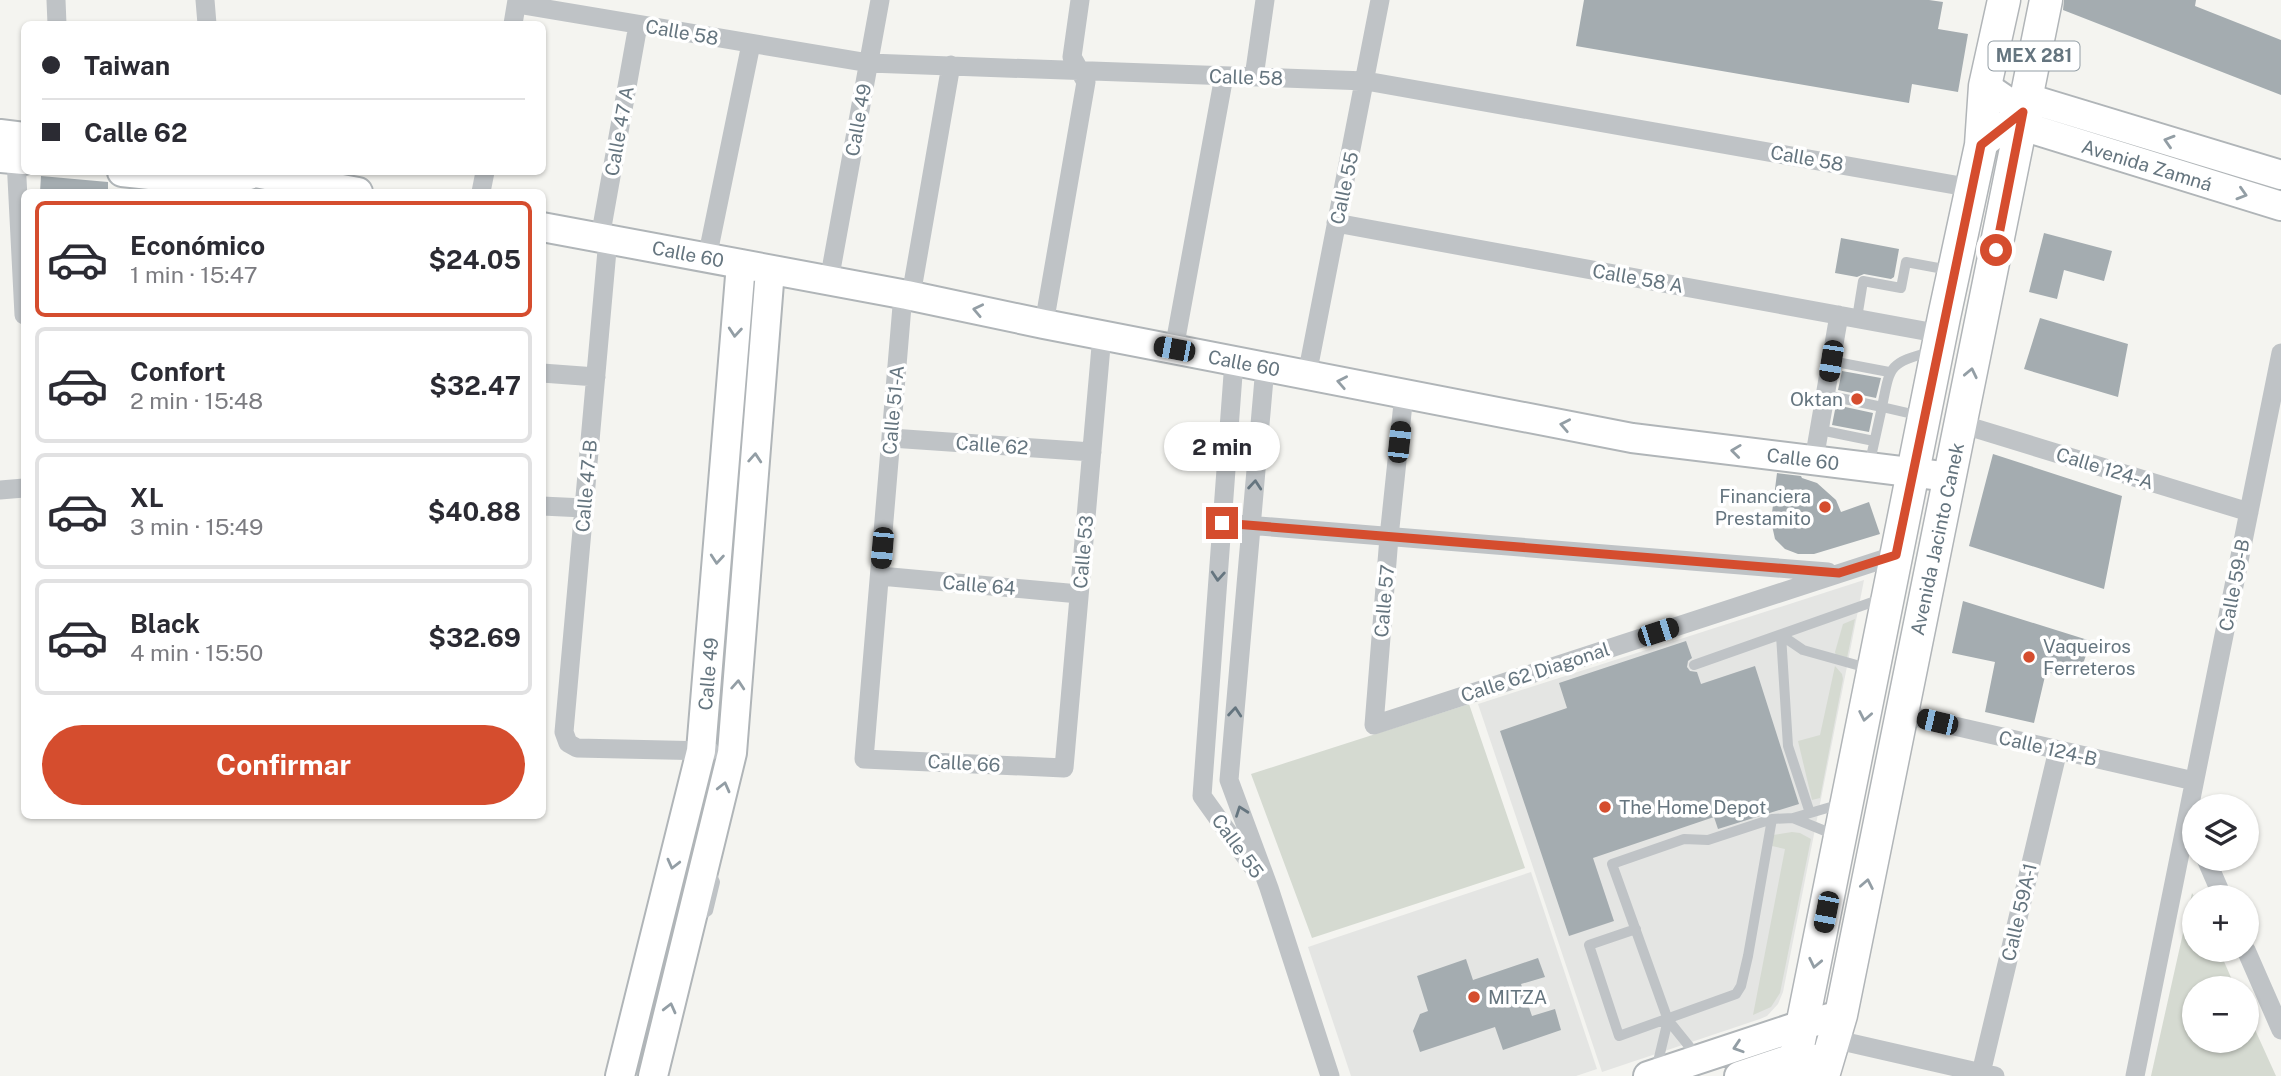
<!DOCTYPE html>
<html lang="es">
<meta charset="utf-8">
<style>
:root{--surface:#fff;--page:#f7f7f7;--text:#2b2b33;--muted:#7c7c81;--line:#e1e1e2;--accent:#d54d2e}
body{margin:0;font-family:"Public Sans",sans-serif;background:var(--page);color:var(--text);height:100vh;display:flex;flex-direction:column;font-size:26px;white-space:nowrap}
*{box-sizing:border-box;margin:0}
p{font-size:23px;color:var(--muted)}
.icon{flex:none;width:38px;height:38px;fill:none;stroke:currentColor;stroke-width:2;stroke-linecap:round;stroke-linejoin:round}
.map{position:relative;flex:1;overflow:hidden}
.sheet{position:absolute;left:21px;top:189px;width:525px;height:630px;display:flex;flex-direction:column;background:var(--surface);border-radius:10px;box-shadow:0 2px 5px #0004}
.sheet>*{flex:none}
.guide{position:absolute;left:21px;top:21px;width:525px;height:154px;border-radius:10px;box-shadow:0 2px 5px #0004;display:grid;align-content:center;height:154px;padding:0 21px;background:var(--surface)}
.controls{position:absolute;left:2182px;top:794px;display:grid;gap:14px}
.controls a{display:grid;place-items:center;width:77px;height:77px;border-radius:50%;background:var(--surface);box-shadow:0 2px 5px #0004;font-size:35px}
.end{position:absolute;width:32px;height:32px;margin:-16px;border:9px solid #d54d2e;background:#fff;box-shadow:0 0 0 4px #fff}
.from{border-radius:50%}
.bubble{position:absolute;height:49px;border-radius:24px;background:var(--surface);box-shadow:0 2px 5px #0004;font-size:23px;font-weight:700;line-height:49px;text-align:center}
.car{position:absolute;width:21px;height:42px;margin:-21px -10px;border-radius:9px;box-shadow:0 0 5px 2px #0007;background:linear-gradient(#222 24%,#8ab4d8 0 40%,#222 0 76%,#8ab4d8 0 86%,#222 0)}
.guide b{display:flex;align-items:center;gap:24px;height:66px;font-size:26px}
.guide b+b{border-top:2px solid var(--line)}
.guide i{width:18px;height:18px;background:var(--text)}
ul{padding:12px 0 0;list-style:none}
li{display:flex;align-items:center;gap:21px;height:116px;margin:0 14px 10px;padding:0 7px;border:4px solid var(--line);border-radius:10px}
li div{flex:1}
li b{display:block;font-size:26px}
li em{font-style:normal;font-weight:700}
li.current{border-color:var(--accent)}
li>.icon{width:63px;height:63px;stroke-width:1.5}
.button{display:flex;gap:14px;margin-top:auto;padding:14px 21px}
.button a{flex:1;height:80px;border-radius:42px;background:var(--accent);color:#fff;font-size:28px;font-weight:700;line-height:80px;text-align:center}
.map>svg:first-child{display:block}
.built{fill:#e4e5e3}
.green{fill:#d5dad1}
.building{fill:#a4acb0}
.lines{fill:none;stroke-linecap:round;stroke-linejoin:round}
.secondary-casing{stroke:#b0b5b8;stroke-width:32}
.primary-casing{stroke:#b1b5b8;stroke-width:35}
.lane{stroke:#bfc3c6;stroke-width:10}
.street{stroke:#bfc3c6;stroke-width:19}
.secondary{stroke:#fff;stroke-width:28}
.primary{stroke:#fff;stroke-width:32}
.oneway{stroke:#939ea5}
.oneway2{stroke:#65757f}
.route{stroke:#d54d2e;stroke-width:9}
.poi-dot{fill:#d54d2e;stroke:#fff;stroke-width:2.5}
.labels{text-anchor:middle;stroke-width:7;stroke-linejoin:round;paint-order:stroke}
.shield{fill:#fff;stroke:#939ea5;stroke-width:2}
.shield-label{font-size:18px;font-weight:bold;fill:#65757f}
.street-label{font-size:19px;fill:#65757f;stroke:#fff}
.poi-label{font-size:19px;fill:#65757f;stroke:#fff;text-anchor:start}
</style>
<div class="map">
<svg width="2281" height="1076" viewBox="0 0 2281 1076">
<rect width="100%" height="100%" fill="#f4f4f0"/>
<path class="built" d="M1864,580L1783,992L1778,1004L1767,1016L1760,1019L1602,1072L1478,704Z
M1531,872L1597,1069L1576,1076H1351L1308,947Z"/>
<path class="green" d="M1855,619L1847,658L1836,656L1835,652L1843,624Z
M1835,666L1842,674L1843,679L1820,798L1812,800L1798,741L1820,735Z
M1469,704L1525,868L1312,938L1251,774Z
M1792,832L1800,833L1811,839L1780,993L1771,1007L1753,1015L1785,849L1772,846L1773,835Z
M2192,893L2195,898L2194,950H2219L2236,989H2194V1041H2247V1012L2276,1076H2151Z"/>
<path class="building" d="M1584,0H1929L1943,2L1938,29L1968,34L1958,92L1912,84L1909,103L1576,46Z
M2064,0H2196L2195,6L2281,40V95L2063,10Z
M41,176L108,182V192H40Z
M2044,233L2112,251L2104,281L2064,270L2057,299L2029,292Z
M1841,238L1899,249L1894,277L1891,279L1864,274L1857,277L1835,273Z
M2040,318L2128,344L2118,397L2024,369Z
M1842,371L1881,378L1876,398L1838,390Z
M1836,405L1873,413L1869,432L1832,425Z
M1993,454L2122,496L2104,589L1969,546Z
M1777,473L1801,476L1802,478L1817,483L1836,500L1841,512L1869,502L1880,534L1814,554H1798L1785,549L1775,539L1771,521Z
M1963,601L2091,641L2078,678L2046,672L2034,723L1985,712L1995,662L1952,653Z
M1686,641L1692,658L1688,661L1687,667L1690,671L1697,672L1701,684L1755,666L1799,804L1718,829L1714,817L1593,858L1614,921L1569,936L1500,731L1567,708L1559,683Z
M1538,958L1545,977L1521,984L1532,1016L1555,1009L1561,1030L1503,1050L1495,1027L1420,1052L1413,1031L1420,1014L1428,1011L1417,976L1466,959L1473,980Z"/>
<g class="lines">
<defs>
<path id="secondary" d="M1985,86L2023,112L2032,129L2281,206
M0,134L24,137
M1981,145L2037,101L2281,175
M0,158L24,160
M122,172L224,183L255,173
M250,172L358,192
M542,227L907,295L1044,324L1632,438L1950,477
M620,1076L701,751L741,264
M653,1076L732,753L770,270
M1648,1076L1802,1025L1841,1015
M1739,1076L1796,1057L1814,1059"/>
<path id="primary" d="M1792,1076L1944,317L1981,145L1985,86L2004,0
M1823,1076L1841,1015L2046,0"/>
</defs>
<use href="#secondary" class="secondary-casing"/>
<use href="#primary" class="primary-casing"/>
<path class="lane" d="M1857,318L1863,281L1901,288L1906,262L1949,270
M1831,361L1889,372
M1826,395L1882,407C1890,367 1888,363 1930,352
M1820,430L1874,441
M1869,466L1882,407L1921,416
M1781,635L1788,746L1810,813
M1781,635L1803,650L1871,669
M1694,665L1881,599
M1793,818L1835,835
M697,918L708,911L715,882L710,871
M1636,929L1589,945L1619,1036L1736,994L1741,986L1748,956L1772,819
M1697,1056L1668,1020L1612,864L1684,839L1708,840L1772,819L1793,818L1841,804
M1656,1070L1668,1020"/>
<path class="street" d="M56,0L57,24
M205,0L207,24
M517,4L869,63L1366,81L1972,188
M513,24L517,0
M951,65L913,284L902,306L864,759L1064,768L1102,335
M1254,77L1265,0
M16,159L24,315
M481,192L485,172
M1336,223L1941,334
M600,238L638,25
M608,239L564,732L568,743L577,748L710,751
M707,258L751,44
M829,281L880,0
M1044,324L1086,82L1072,57L1080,0
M1174,349L1224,76
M1234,361L1202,796L1255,870
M1265,367L1229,780L1269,888L1330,1076
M542,373L596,377
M1307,375L1380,0
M1404,394L1389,537L1374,725L1896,555
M1961,424L2249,512
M891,438L1092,452
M1814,460L1839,315
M0,490L24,488
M542,506L584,508
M1222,523L1828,572
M880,576L1079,594
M1902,714L2194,781
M2206,859L2223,898
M2246,950L2281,1030
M1833,1039L1995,1076
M1981,1073L2058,750
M2135,1076L2281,353"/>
<use href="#secondary" class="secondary"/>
<use href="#primary" class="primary"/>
</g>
<defs><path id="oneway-chevron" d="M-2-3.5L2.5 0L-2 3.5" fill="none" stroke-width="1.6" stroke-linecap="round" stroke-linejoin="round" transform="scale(1.75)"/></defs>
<g class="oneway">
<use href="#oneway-chevron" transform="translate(2169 141) rotate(-163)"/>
<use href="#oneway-chevron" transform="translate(2242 194) rotate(17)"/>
<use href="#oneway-chevron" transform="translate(978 310) rotate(-168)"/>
<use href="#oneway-chevron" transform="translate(735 332) rotate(95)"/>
<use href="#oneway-chevron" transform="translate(1971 373) rotate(-78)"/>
<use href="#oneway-chevron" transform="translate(1342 382) rotate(-169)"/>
<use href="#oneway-chevron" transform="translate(1565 425) rotate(-169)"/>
<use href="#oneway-chevron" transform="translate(1736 451) rotate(-173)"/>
<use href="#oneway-chevron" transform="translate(755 458) rotate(-86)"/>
<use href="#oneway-chevron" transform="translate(717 559) rotate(95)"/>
<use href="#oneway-chevron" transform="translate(738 685) rotate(-86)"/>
<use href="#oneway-chevron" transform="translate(1865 716) rotate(101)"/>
<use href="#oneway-chevron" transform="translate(724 787) rotate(-76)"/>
<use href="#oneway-chevron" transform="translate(673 864) rotate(104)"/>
<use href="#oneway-chevron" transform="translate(1867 884) rotate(-79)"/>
<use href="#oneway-chevron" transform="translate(1815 963) rotate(102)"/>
<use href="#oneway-chevron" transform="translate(670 1008) rotate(-76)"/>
<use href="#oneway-chevron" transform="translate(1738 1047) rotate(162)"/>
</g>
<g class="oneway2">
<use href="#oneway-chevron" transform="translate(1255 485) rotate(-85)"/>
<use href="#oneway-chevron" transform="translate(1218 576) rotate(94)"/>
<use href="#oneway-chevron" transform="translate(1235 712) rotate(-85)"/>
<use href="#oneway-chevron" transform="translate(1241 811) rotate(-110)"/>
</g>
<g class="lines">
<path class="route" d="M1222,523L1839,573L1896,555L1981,145L2023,112L1996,250"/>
</g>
<g class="poi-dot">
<circle cx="1857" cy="399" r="7"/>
<circle cx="1825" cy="507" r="7"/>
<circle cx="2029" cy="657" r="7"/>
<circle cx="1605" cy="807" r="7"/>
<circle cx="1474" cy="997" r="7"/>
</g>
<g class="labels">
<rect class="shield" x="1988.5" y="41.5" width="91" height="29" rx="5"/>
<g class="shield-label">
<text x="2034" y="62">MEX 281</text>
</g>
<g class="street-label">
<text transform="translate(682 32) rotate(10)" y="7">Calle 58</text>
<text transform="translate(1246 77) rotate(2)" y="7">Calle 58</text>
<text transform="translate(858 120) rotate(-80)" y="7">Calle 49</text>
<text transform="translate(619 131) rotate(-80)" y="7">Calle 47 A</text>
<text transform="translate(1807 158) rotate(10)" y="7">Calle 58</text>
<text transform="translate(2147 165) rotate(17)" y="7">Avenida Zamná</text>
<text transform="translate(1344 188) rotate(-78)" y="7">Calle 55</text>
<text transform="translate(688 254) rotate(11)" y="7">Calle 60</text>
<text transform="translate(1638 278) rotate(10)" y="7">Calle 58 A</text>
<text transform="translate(1244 363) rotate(11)" y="7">Calle 60</text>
<text transform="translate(893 410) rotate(-85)" y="7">Calle 51-A</text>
<text transform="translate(992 445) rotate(4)" y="7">Calle 62</text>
<text transform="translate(1803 459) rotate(7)" y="7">Calle 60</text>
<text transform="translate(2105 468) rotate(17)" y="7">Calle 124-A</text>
<text transform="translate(586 486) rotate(-85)" y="7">Calle 47-B</text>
<text transform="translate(1937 539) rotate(-78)" y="7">Avenida Jacinto Canek</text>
<text transform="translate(1083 552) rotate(-85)" y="7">Calle 53</text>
<text transform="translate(979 585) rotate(5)" y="7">Calle 64</text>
<text transform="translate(2234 585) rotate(-79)" y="7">Calle 59-B</text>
<text transform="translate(1384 601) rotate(-85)" y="7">Calle 57</text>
<text transform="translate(1535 672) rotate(-18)" y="7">Calle 62 Diagonal</text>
<text transform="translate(708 674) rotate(-85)" y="7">Calle 49</text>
<text transform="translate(2048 748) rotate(13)" y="7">Calle 124-B</text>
<text transform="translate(964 763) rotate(3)" y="7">Calle 66</text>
<text transform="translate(1238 846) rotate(54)" y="7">Calle 55</text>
<text transform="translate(2019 912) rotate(-77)" y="7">Calle 59A-1</text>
</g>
<g class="poi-label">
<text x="1843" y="406" text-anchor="end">Oktan</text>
<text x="1811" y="503" text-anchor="end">Financiera<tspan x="1811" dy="22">Prestamito</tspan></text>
<text x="2043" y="653">Vaqueiros<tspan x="2043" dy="22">Ferreteros</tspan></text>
<text x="1619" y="814">The Home Depot</text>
<text x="1488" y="1004">MITZA</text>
</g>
</g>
</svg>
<div class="controls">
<a><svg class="icon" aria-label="layers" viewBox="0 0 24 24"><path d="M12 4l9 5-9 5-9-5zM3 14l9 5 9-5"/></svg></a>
<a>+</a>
<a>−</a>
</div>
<i class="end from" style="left:1996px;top:250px"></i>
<i class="end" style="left:1222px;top:523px"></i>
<div class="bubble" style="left:1164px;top:422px;width:116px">2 min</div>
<i class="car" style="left:1174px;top:349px;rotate:281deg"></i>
<i class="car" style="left:1831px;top:361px;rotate:189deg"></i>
<i class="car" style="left:1399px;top:442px;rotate:6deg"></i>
<i class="car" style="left:882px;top:548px;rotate:185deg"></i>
<i class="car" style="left:1658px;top:632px;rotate:72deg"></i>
<i class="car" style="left:1937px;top:722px;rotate:283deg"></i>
<i class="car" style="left:1826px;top:912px;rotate:191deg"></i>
<div class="guide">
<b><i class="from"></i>Taiwan</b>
<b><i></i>Calle 62</b>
</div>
<section class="sheet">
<ul>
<li class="current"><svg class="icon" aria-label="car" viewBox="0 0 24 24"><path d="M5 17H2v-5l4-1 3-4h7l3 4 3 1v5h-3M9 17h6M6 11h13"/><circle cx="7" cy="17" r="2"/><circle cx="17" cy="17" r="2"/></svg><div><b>Económico</b><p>1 min · 15:47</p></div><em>$24.05</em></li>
<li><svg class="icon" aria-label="car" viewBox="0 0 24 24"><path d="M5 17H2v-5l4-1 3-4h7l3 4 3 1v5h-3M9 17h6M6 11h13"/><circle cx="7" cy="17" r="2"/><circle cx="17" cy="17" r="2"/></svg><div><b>Confort</b><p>2 min · 15:48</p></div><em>$32.47</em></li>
<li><svg class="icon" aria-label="car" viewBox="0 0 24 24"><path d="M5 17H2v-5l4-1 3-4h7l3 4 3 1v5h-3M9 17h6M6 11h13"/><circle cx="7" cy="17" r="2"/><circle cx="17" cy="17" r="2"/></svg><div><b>XL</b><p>3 min · 15:49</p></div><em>$40.88</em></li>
<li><svg class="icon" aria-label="car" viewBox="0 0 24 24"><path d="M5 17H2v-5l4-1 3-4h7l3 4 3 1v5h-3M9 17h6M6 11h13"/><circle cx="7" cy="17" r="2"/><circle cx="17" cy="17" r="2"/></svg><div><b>Black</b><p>4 min · 15:50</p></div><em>$32.69</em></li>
</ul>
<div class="button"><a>Confirmar</a></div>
</section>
</div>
